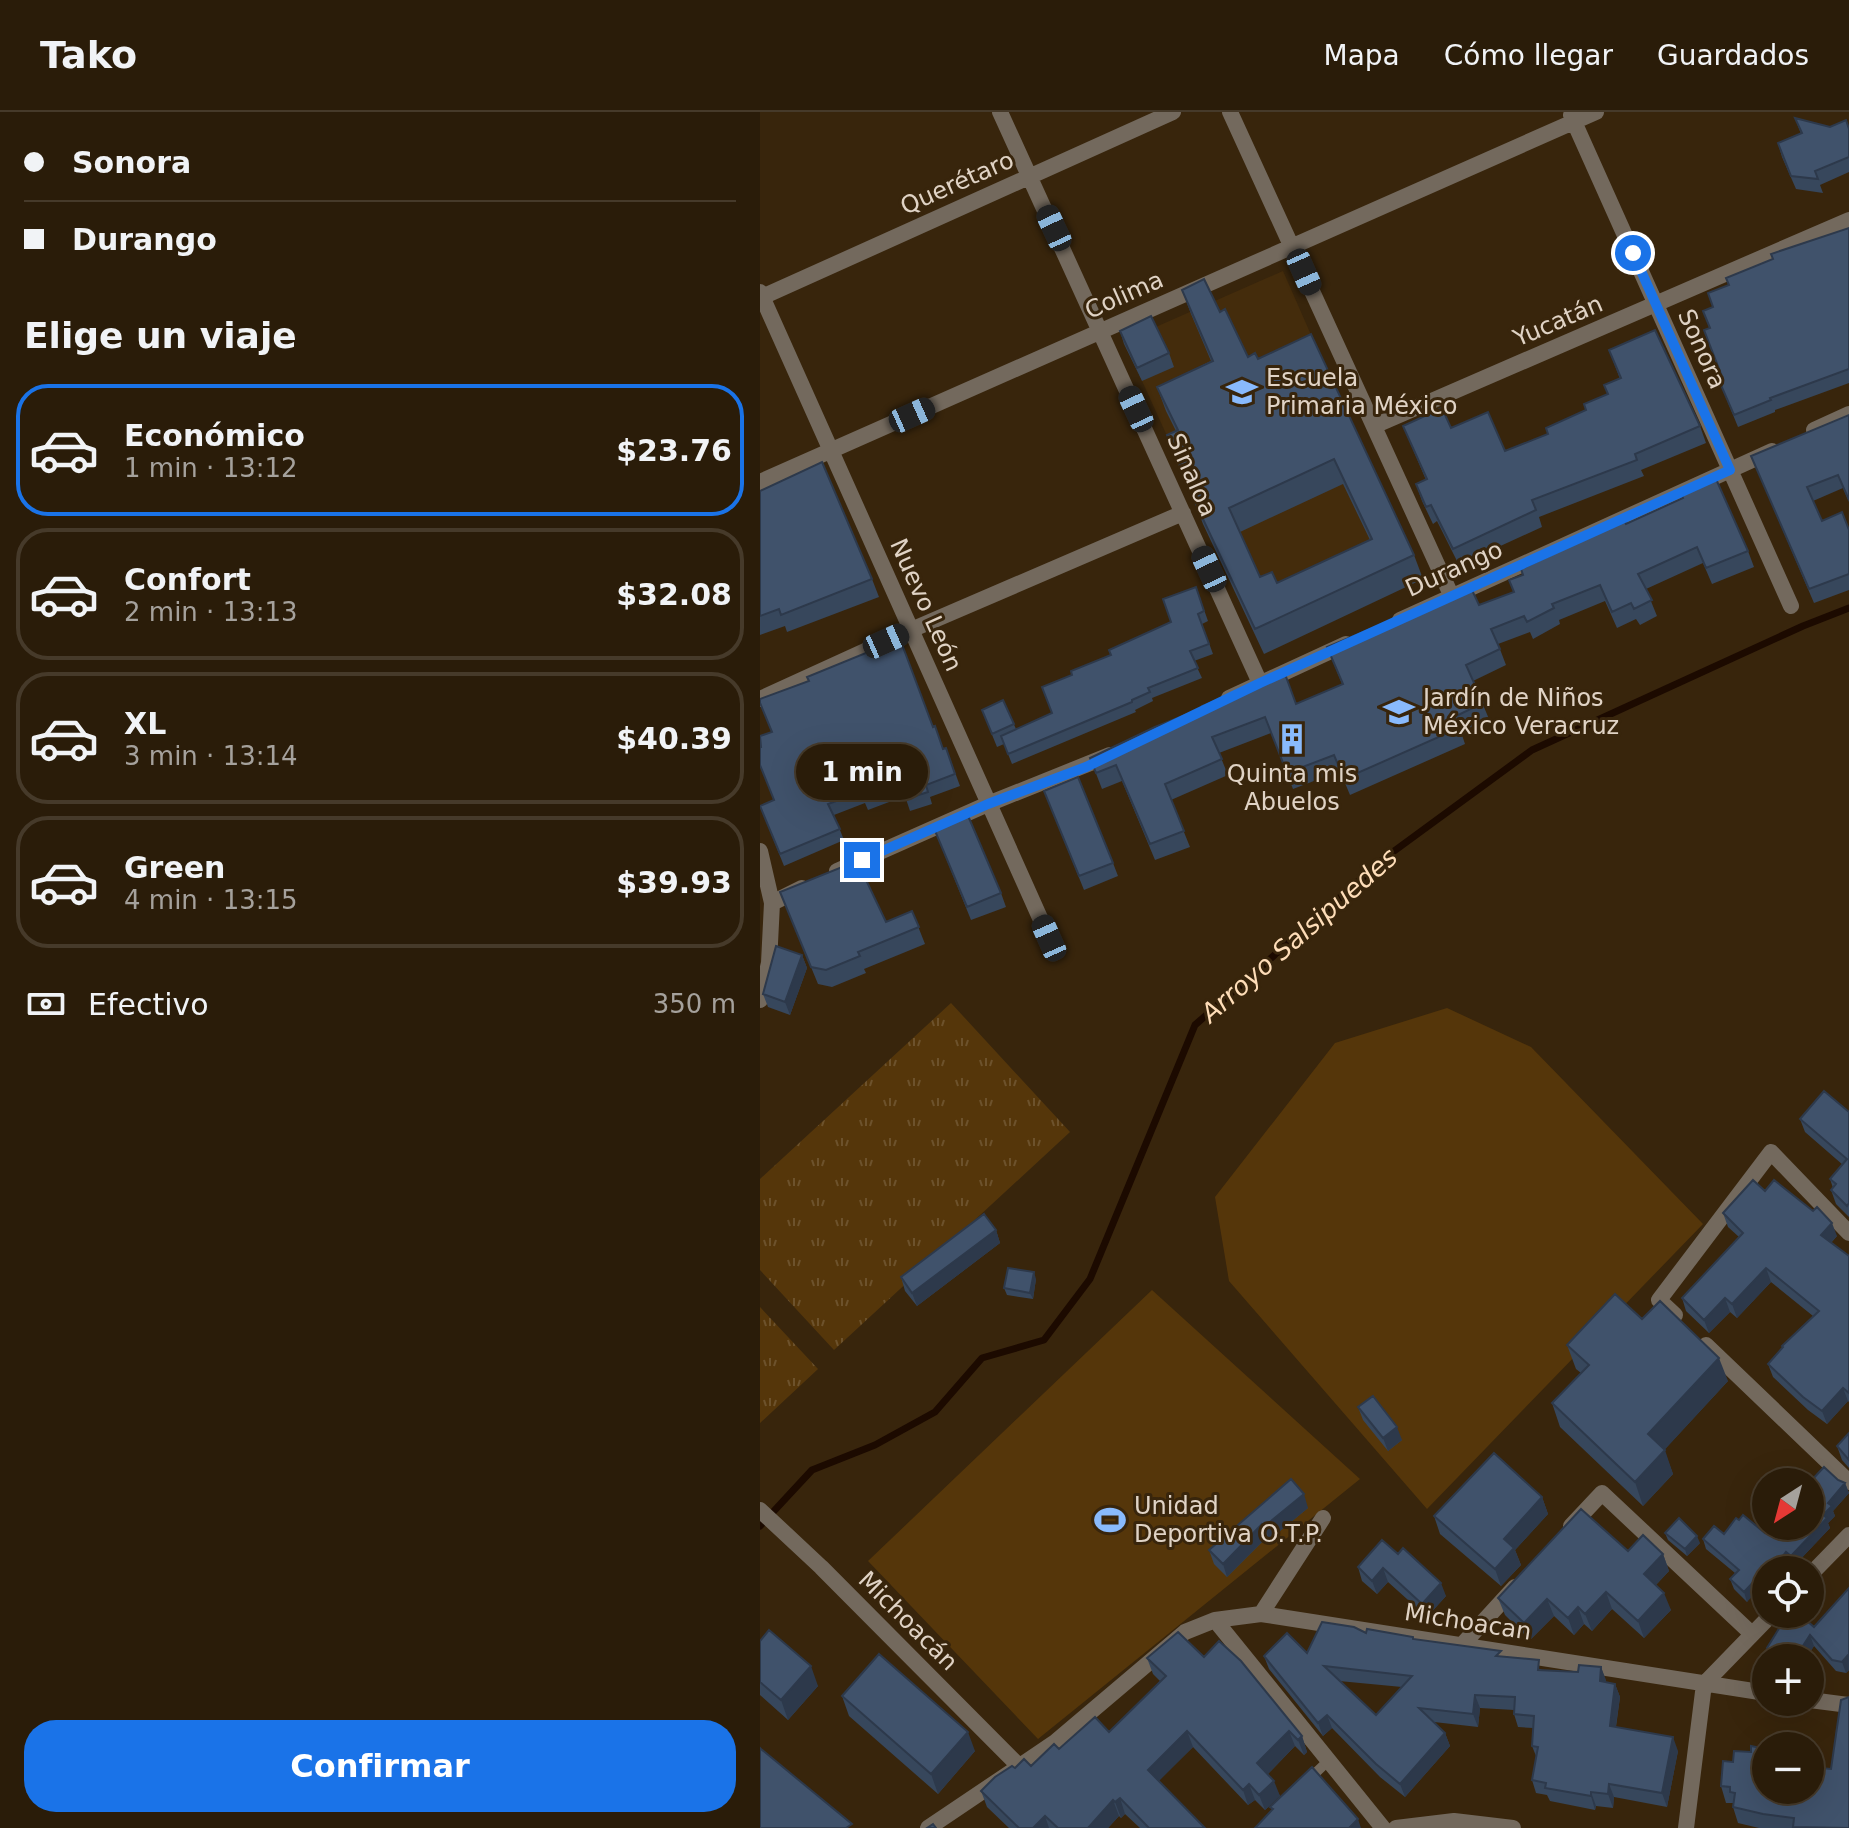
<!DOCTYPE html>
<html lang="es">
<meta charset="utf-8">
<style>
:root{--surface:#2a1c09;--page:#362917;--text:#f1f3f6;--muted:#a5a19c;--line:#463a2a;--accent:#1a73e8}
body{margin:0;font-family:"DejaVu Sans",sans-serif;background:var(--page);color:var(--text);height:100vh;display:flex;flex-direction:column;font-size:30px;white-space:nowrap}
*{box-sizing:border-box;margin:0}
p{font-size:26px;color:var(--muted)}
.icon{flex:none;width:44px;height:44px;fill:none;stroke:currentColor;stroke-width:2;stroke-linecap:round;stroke-linejoin:round}
.map{position:relative;flex:1;overflow:hidden}
.side{display:flex;flex-direction:column;background:var(--surface);width:760px}
.side>*{flex:none}
.guide{display:grid;align-content:center;height:176px;padding:0 24px;background:var(--surface)}
.needle{width:52px;rotate:216deg}
.controls{position:absolute;left:992px;top:1356px;display:grid;gap:16px}
.controls a{display:grid;place-items:center;width:72px;height:72px;border-radius:50%;background:var(--surface);box-shadow:0 8px 32px #0002,0 0 0 2px var(--line);font-size:40px}
.end{position:absolute;width:36px;height:36px;margin:-18px;border:10px solid #1a73e8;background:#fff;box-shadow:0 0 0 4px #fff}
.from{border-radius:50%}
.bubble{position:absolute;height:56px;border-radius:28px;background:var(--surface);box-shadow:0 8px 32px #0002,0 0 0 2px var(--line);font-size:26px;font-weight:800;line-height:56px;text-align:center}
.car{position:absolute;width:24px;height:48px;margin:-24px -12px;border-radius:10px;box-shadow:0 0 6px 2px #0007;background:linear-gradient(#222 24%,#8ab4d8 0 40%,#222 0 76%,#8ab4d8 0 86%,#222 0)}
.guide b{display:flex;align-items:center;gap:28px;height:76px;font-size:30px}
.guide b+b{border-top:2px solid var(--line)}
.guide i{width:20px;height:20px;background:var(--text)}
ul{padding:0;list-style:none}
li{display:flex;align-items:center;gap:24px;height:132px;margin:0 16px 12px;padding:0 8px;border:4px solid var(--line);border-radius:32px}
li div{flex:1}
li b{display:block;font-size:30px}
li em{font-style:normal;font-weight:800}
li.active{border-color:var(--accent)}
li>.icon{width:72px;height:72px;stroke-width:1.5}
h2{padding:0 24px;font-size:36px;line-height:96px}
.pay{display:flex;align-items:center;gap:20px;height:88px;padding:0 24px;font-size:30px}
.pay p{margin-inline-start:auto}
.primary-button{display:flex;gap:16px;margin-top:auto;padding:16px 24px}
.primary-button a{flex:1;height:92px;border-radius:32px;background:var(--accent);color:#fff;font-size:32px;font-weight:800;line-height:92px;text-align:center}
header{display:flex;align-items:center;gap:48px;box-sizing:border-box;height:112px;padding:0 40px;background:var(--surface);border-bottom:2px solid var(--line)}
header strong{font-size:38px}
nav{display:flex;gap:44px;margin-inline-start:auto;font-size:28px}
main{display:flex;flex:1;min-height:0}
.map>svg:first-child{display:block}
.built{fill:#442c0c}
.park{fill:url(#park-tufts)}
.pitch{fill:#55360a}
.lines{fill:none;stroke-linecap:round;stroke-linejoin:round}
.stream{stroke:#1c0a00;stroke-width:7}
.service{stroke:#73695d;stroke-width:10}
.minor{stroke:#73695d;stroke-width:16}
.wall{fill:#37475c;fill-rule:evenodd}
.shaded-wall{fill:#2d394b}
.building{fill:#40526b;stroke:#2d394b;stroke-width:2;fill-rule:evenodd}
.route{stroke:#1a73e8;stroke-width:10}
.labels{text-anchor:middle;stroke-width:6;stroke-linejoin:round;paint-order:stroke}
.street-label{font-size:24px;fill:#e0d3c5;stroke:#38250c}
.poi-label{font-size:24px;fill:#e0d3c5;stroke:#38250c;text-anchor:start}
.water-label{font-size:26px;font-style:italic;fill:#feddb8;stroke:#38250c}
</style>
<header>
<strong>Tako</strong>
<nav><a>Mapa</a><a>Cómo llegar</a><a>Guardados</a></nav>
</header>
<main>
<section class="side">
<div class="guide">
<b><i class="from"></i>Sonora</b>
<b><i></i>Durango</b>
</div>
<h2>Elige un viaje</h2>
<ul>
<li class="active"><svg class="icon" aria-label="car" viewBox="0 0 24 24"><path d="M5 17H2v-5l4-1 3-4h7l3 4 3 1v5h-3M9 17h6M6 11h13"/><circle cx="7" cy="17" r="2"/><circle cx="17" cy="17" r="2"/></svg><div><b>Económico</b><p>1 min · 13:12</p></div><em>$23.76</em></li>
<li><svg class="icon" aria-label="car" viewBox="0 0 24 24"><path d="M5 17H2v-5l4-1 3-4h7l3 4 3 1v5h-3M9 17h6M6 11h13"/><circle cx="7" cy="17" r="2"/><circle cx="17" cy="17" r="2"/></svg><div><b>Confort</b><p>2 min · 13:13</p></div><em>$32.08</em></li>
<li><svg class="icon" aria-label="car" viewBox="0 0 24 24"><path d="M5 17H2v-5l4-1 3-4h7l3 4 3 1v5h-3M9 17h6M6 11h13"/><circle cx="7" cy="17" r="2"/><circle cx="17" cy="17" r="2"/></svg><div><b>XL</b><p>3 min · 13:14</p></div><em>$40.39</em></li>
<li><svg class="icon" aria-label="car" viewBox="0 0 24 24"><path d="M5 17H2v-5l4-1 3-4h7l3 4 3 1v5h-3M9 17h6M6 11h13"/><circle cx="7" cy="17" r="2"/><circle cx="17" cy="17" r="2"/></svg><div><b>Green</b><p>4 min · 13:15</p></div><em>$39.93</em></li>
</ul>
<div class="pay"><svg class="icon" aria-label="cash" viewBox="0 0 24 24"><path d="M3 7h18v10H3z"/><circle cx="12" cy="12" r="2"/></svg>Efectivo<p>350 m</p></div>
<div class="primary-button"><a>Confirmar</a></div>
</section>
<div class="map">
<svg width="1089" height="1716" viewBox="0 0 1089 1716">
<defs>
<pattern id="park-tufts" width="24" height="20" patternUnits="userSpaceOnUse" patternTransform="scale(2)"><rect width="24" height="20" fill="#55360a"/><path d="M3 7l-1-3M5 7V3M7 7l1-3M15 17l-1-3M17 17v-4M19 17l1-3" fill="none" stroke="#6d522c"/></pattern>
</defs>
<rect width="100%" height="100%" fill="#38250c"/>
<path class="built" d="M523,159L659,469L504,538L364,229Z"/>
<path class="park" d="M191,891L310,1020L74,1238L0,1158V1067Z
M0,1195L58,1257L0,1311Z"/>
<path class="pitch" d="M687,896L771,935L943,1112L667,1397L469,1169L455,1085L575,931Z
M392,1178L600,1367L278,1627L108,1449Z"/>
<g class="lines">
<path class="stream" d="M0,1414L52,1358L115,1333L175,1300L222,1246L284,1228L330,1167L435,913L626,745L772,638L1043,514L1089,496"/>
<path class="service" d="M547,1669L568,1649"/>
<path class="minor" d="M240,0L500,571
M470,0L692,485
M811,3L1031,494
M0,180L289,826
M0,186L413,0
M614,314L1089,108
M1054,318L1089,302
M0,370L836,0
M640,508L1012,339
M469,586L586,532
M0,587L151,518L423,401
M0,739L12,791L9,851L0,888
M77,759L228,692L350,643
M12,791L42,776
M915,1203L899,1188L1011,1040L1089,1121
M946,1233L1089,1370
M0,1398L61,1455L261,1656
M811,1414L842,1381L992,1522
M1050,1463L1089,1423
M501,1502L563,1406
M455,1508L623,1716
M702,1533L755,1475
M1050,1588L1089,1593
M168,1716L294,1631L425,1520L455,1508L501,1502L1006,1581
M636,1716L694,1709L753,1716
M926,1716L944,1572L1012,1502"/>
</g>
<path class="wall" d="M1035,6L1070,15L1089,17V60L1060,73L1063,81L1036,77L1022,45L1018,31L1041,22Z
M1089,116V271L1015,298V300L978,315L962,276L961,262L950,216L953,196Z
M422,178L460,200L488,245L498,247L654,443L663,467L504,542L443,412L434,388H435L416,348L407,323L416,319L406,299L397,275L451,249L431,202ZM583,372L610,428L517,471L500,465L480,420Z
M360,219L409,241L414,255L382,269L364,232Z
M849,238L940,314L946,331L881,358L884,364L779,405L782,415L699,453L677,409L673,412L662,389L656,372L666,368L643,314L691,316L745,339L788,322L826,299L847,282L860,267Z
M1089,303V390L1083,376L1053,389L1062,409L1089,418V478L1054,491L991,344Z
M0,379L112,467L119,485L27,520L25,514L0,523Z
M866,412L988,439L994,455L952,472L943,451L886,477L897,504L880,513L876,507L857,516L845,489L799,508L800,512L773,527L770,520L738,532L746,553L713,569L729,607L701,620L705,632L590,683L580,659L533,677L511,621L459,641L468,663L411,688L430,735L395,748L362,669L342,677L330,646L536,592L582,572L567,535L658,503L719,493L753,480L763,463Z
M436,475L448,509L442,512L453,542L434,549L442,566L392,586L393,589L375,598L376,600L252,652L244,632L237,635L222,598L243,588L256,617L292,601L312,563L411,510Z
M173,615L183,637L186,636L200,674L170,685L172,692L150,699L145,684L108,698L105,691L74,703L84,728L24,754L0,694L14,689L1,635Z
M284,679L353,751L358,764L324,778Z
M173,714L241,781L246,795L211,808Z
M20,780L126,810L152,799L165,832L104,857L106,861L72,875L58,872Z
M42,843L47,856L30,903L8,895L3,882Z
M1089,1000V1105L1076,1092L1071,1078L1073,1076L1070,1067L1083,1053L1045,1020L1040,1007Z
M1005,1079L1077,1124L1071,1131L1089,1144V1290L1088,1289L1067,1312L1048,1298L1013,1265L1008,1252L1023,1236L1022,1234L1053,1204L1011,1170L977,1206L970,1200L949,1221L926,1199L922,1186L979,1125L968,1115L963,1101Z
M236,1118L240,1131L157,1194L145,1179L141,1165Z
M276,1167L273,1187L247,1183L244,1176Z
M882,1207L968,1269L904,1338L913,1362L883,1394L800,1315L792,1291L821,1261L816,1257L807,1233Z
M598,1295L642,1328L628,1339L603,1308Z
M1089,1321V1356L1082,1348L1077,1334Z
M531,1367L548,1396L509,1428L507,1425L467,1465L454,1452L449,1438Z
M1078,1368L1085,1371L1089,1381L1073,1399L1075,1404L1068,1411L1070,1416L1034,1454L1030,1449L1023,1458H1006L987,1490L974,1477L970,1467L975,1461L946,1437L943,1427L964,1422L1005,1421Z
M782,1385L788,1402L755,1438L761,1453L741,1474L680,1422L674,1404Z
M905,1421L940,1431L927,1444L908,1428Z
M868,1439L903,1442L909,1459L896,1473L911,1498L884,1526L852,1497L832,1519L824,1512L814,1523L794,1504L770,1528L745,1503L738,1486Z
M638,1442L686,1484L667,1505L628,1470L617,1482L602,1469L598,1455Z
M1089,1476V1558L1086,1561L1076,1559L1054,1534L1046,1546H1010L1007,1536L1054,1515Z
M606,1521L653,1525L654,1528L743,1545L783,1558L818,1560L841,1555L846,1570L855,1572L860,1585L856,1615L918,1639L907,1695L854,1685L853,1696L836,1694L835,1698L790,1689L787,1683L776,1681L772,1668L776,1644L772,1634L773,1616L758,1615L754,1602V1598L720,1596L718,1615L674,1610L685,1621L690,1634L645,1685L620,1665L572,1616L563,1624L509,1557L504,1544L547,1541ZM579,1569L642,1575L616,1603Z
M0,1529L58,1574L28,1608L0,1583Z
M444,1545L542,1624L547,1640L544,1643L535,1634L508,1662L520,1684L505,1698L495,1688L488,1693L433,1635L398,1669L445,1716H380L365,1702L361,1706L359,1704L348,1716H249L227,1695L221,1679L255,1656L271,1654L299,1637L349,1620L400,1569L393,1562L387,1546Z
M82,1584L215,1639L178,1682L89,1604Z
M963,1649L1089,1716H999L978,1711L973,1695V1691H966L961,1674Z"/>
<path class="shaded-wall" d="M42,843L47,856L30,903L25,890Z
M1072,1111L1077,1124L1066,1136L1061,1123Z
M236,1118L240,1131L157,1194L152,1181Z
M1006,1156L1011,1170L977,1206L972,1192Z
M274,1160L276,1167L273,1187L270,1181Z
M965,1186L970,1200L949,1221L944,1208Z
M959,1246L968,1269L897,1346L888,1322Z
M1083,1276L1088,1289L1067,1312L1062,1299Z
M637,1315L642,1328L628,1339L623,1326Z
M905,1338L913,1362L883,1394L875,1370Z
M1085,1371L1089,1381L1073,1399L1075,1404L1068,1411L1070,1416L1034,1454L1031,1444L1063,1403L1068,1391Z
M544,1382L548,1396L509,1428L505,1414Z
M782,1385L788,1402L755,1438L761,1453L741,1474L735,1457L744,1427Z
M502,1412L507,1425L467,1465L463,1452Z
M937,1424L940,1431L927,1444L925,1437Z
M1026,1440L1030,1449L1023,1458H1016L1015,1454Z
M903,1442L909,1459L890,1479L884,1462Z
M1011,1451L1014,1458H1006V1470L987,1490L984,1480Z
M623,1456L628,1470L617,1482L612,1469Z
M681,1471L686,1484L667,1505L662,1492Z
M846,1480L852,1497L832,1519L825,1502Z
M904,1481L911,1498L884,1526L878,1509Z
M787,1487L794,1504L770,1528L764,1511Z
M818,1495L824,1512L814,1523L808,1506Z
M1050,1523L1054,1534L1046,1546H1038L1037,1543Z
M1029,1538L1032,1546H1023Z
M1089,1542V1558L1086,1561L1082,1550Z
M51,1554L58,1574L28,1608L21,1588Z
M841,1555L846,1568L844,1583L840,1569Z
M855,1572L860,1585L854,1627L850,1614Z
M715,1583L720,1596L718,1615L713,1602Z
M567,1603L572,1616L563,1624L558,1611Z
M427,1619L433,1635L394,1674L388,1658Z
M529,1619L535,1634L503,1667L497,1651Z
M208,1620L215,1639L178,1682L171,1662Z
M685,1621L690,1634L645,1685L640,1672Z
M542,1624L547,1640L544,1643L538,1628Z
M913,1625L918,1639L907,1695L902,1681Z
M514,1669L520,1684L505,1698L499,1683Z
M489,1672L495,1688L488,1693L483,1678Z
M849,1672L854,1685L853,1696L848,1682Z
M831,1680L836,1694L835,1698L831,1684Z
M360,1686L365,1702L361,1706L355,1690Z
M353,1688L359,1704L348,1716H328Z
M285,1704L289,1716H273Z
M598,1707L601,1716H589Z"/>
<path class="building" d="M1035,6L1070,15L1086,8L1089,17V45L1055,59L1058,67L1031,64L1018,31L1042,21Z
M1089,116V257L1010,286L1011,288L974,303L957,264L961,262L944,218L950,216L943,199L953,195L948,181L969,173L966,166L1013,147L1011,142Z
M444,167L460,200L465,197L488,245L495,241L498,247L551,222L654,443L495,517L434,388L437,387L407,323L418,318L397,275L453,249L422,178ZM574,347L612,427L517,471L512,460L500,465L469,396Z
M391,204L409,241L377,256L360,219Z
M895,218L940,314L875,342L877,348L772,388L776,398L693,437L671,393L666,395L656,372L667,367L643,314L682,296L691,316L728,300L745,339L788,322L786,316L826,298L824,292L848,282L844,273L861,266L849,238Z
M1089,303V388L1078,363L1047,375L1062,409L1082,400L1089,418V462L1049,477L991,344Z
M62,350L112,467L21,503L19,497L0,504V379Z
M956,367L988,439L946,456L937,435L878,462L892,488L874,497L871,491L852,500L840,473L792,492L794,496L767,510L764,504L731,517L740,537L706,553L723,591L694,605L699,616L584,667L574,643L527,661L505,605L452,625L462,647L405,672L424,719L390,732L356,653L336,661L330,646L395,615L443,596L442,594L525,562L536,592L583,572L567,535L656,498L658,503L712,478L719,493L754,480L749,468L763,463L761,457L864,408L866,412L923,386L921,381Z
M436,475L444,499L438,502L449,532L430,539L438,556L388,576L390,580L372,588V590L248,642L241,624L292,601L282,575L312,563L311,559L351,543L349,538L411,510L403,487Z
M140,527L173,615L175,614L183,637L186,636L195,662L166,673L168,680L146,687L141,672L104,686L101,680L68,692L80,717L20,742L0,694L14,688L0,653V635H1L0,624L12,620L0,591V587L49,569L47,565Z
M243,588L254,612L232,622L222,598Z
M318,665L353,751L319,764L284,679Z
M206,699L241,781L207,795L173,714Z
M97,749L126,810L152,799L159,815L98,840L100,844L66,858L51,855L20,780Z
M16,834L42,843L25,890L3,882Z
M1064,979L1089,1000V1091L1087,1094L1071,1078L1076,1072L1070,1067L1087,1047L1040,1007Z
M993,1068L1005,1079L1014,1068L1053,1099L1057,1095L1072,1111L1061,1123L1089,1144V1281L1083,1276L1062,1299L1043,1285L1008,1252L1023,1235L1022,1234L1059,1199L1006,1156L972,1192L965,1186L944,1208L922,1186L983,1121L963,1101Z
M224,1102L236,1118L152,1181L141,1165Z
M248,1156L274,1160L270,1181L244,1176Z
M855,1182L882,1207L900,1189L959,1246L888,1322L905,1338L875,1370L792,1291L829,1253L807,1233Z
M613,1284L637,1315L623,1326L598,1295Z
M1089,1321V1348L1077,1334Z
M734,1341L782,1385L744,1427L754,1436L735,1457L674,1404Z
M1064,1355L1078,1368L1085,1371L1068,1391L1072,1394L1063,1403L1067,1406L1031,1444L1026,1440L1015,1454L1011,1451L984,1480L970,1467L979,1458L943,1427L954,1414L964,1422L976,1406L979,1408L983,1403L1005,1421L1011,1414H1050V1370Z
M531,1367L544,1382L505,1414L502,1412L463,1452L449,1438Z
M821,1397L868,1439L883,1423L903,1442L884,1462L904,1481L878,1509L846,1480L825,1502L818,1495L808,1506L787,1487L764,1511L738,1486Z
M919,1406L937,1424L925,1437L905,1421Z
M622,1428L638,1442L643,1436L681,1471L662,1492L623,1456L612,1469L598,1455Z
M1089,1476V1542L1082,1550L1072,1548L1050,1523L1037,1543L1029,1538L1022,1546L1007,1536L1028,1502H1039L1054,1515Z
M562,1510L594,1515L606,1521L607,1517L653,1525V1527L741,1539L736,1544L779,1548L778,1558L818,1560L819,1553L841,1555L840,1569L855,1572L850,1614L913,1625L902,1681L849,1672L848,1682L831,1680V1684L785,1676L786,1671L772,1668L778,1635L772,1634L774,1604L754,1602L755,1585L715,1583L713,1602L659,1596L685,1621L640,1672L616,1652L567,1603L558,1611L504,1544L527,1521L547,1541ZM564,1554L652,1564L616,1603Z
M9,1518L51,1554L21,1588L0,1570V1529Z
M418,1520L444,1545L459,1529L481,1549L542,1624L538,1628L529,1619L497,1651L514,1669L499,1683L489,1672L483,1678L427,1619L388,1658L445,1716H389L360,1686L355,1690L353,1688L328,1716H298L285,1704L273,1716H259L221,1679L235,1665L252,1654L255,1656L264,1647L271,1654L294,1632L299,1637L335,1605L349,1620L406,1564L387,1546Z
M119,1542L208,1620L171,1662L82,1584Z
M1089,1585V1716L1033,1715L1034,1706L1003,1702L973,1695L975,1681L970,1680V1675L961,1674L963,1649L973,1650L974,1639L991,1640V1634L1006,1637V1678H1050V1655L1071,1657L1081,1588Z
M0,1636L1,1637L92,1712L86,1716H0Z
M552,1655L598,1707L589,1716H495L513,1697L510,1695Z
M173,1712L176,1716H167Z"/>
<g class="lines">
<path class="route" d="M102,748L228,692L326,655L500,571L970,358L873,141"/>
</g>
<defs>
<symbol id="school-bare" viewBox="-9 -9 18 18"><path d="M0-5L7-2L0 1L-7-2ZM-4 1L0 2.5L4 1V4Q0 6-4 4Z" fill="#89bafc" stroke="#38250c" stroke-width="2.5" paint-order="stroke"/></symbol>
<symbol id="building-bare" viewBox="-9 -9 18 18"><path d="M-4-6H4V6H1V3H-1V6H-4ZM-2.5-4.3h1.7v1.8h-1.7ZM.8-4.3h1.7v1.8H.8ZM-2.5-1h1.7V.8h-1.7ZM.8-1h1.7V.8H.8Z" fill="#89bafc" stroke="#38250c" stroke-width="2.5" paint-order="stroke"/></symbol>
<symbol id="stadium-bare" viewBox="-9 -9 18 18"><path d="M0-5a6.5 5 0 1 0 0 10a6.5 5 0 1 0 0-10ZM-3.5-1.8h7v3.6h-7Z" fill="#89bafc" stroke="#38250c" stroke-width="2.5" paint-order="stroke"/></symbol>
</defs>
<g fill-rule="evenodd">
<use href="#school-bare" x="460" y="258" width="44" height="44"/>
<use href="#school-bare" x="617" y="578" width="44" height="44"/>
<use href="#building-bare" x="510" y="605" width="44" height="44"/>
<use href="#stadium-bare" x="328" y="1386" width="44" height="44"/>
</g>
<g class="labels">
<g class="street-label">
<text transform="translate(197 71) rotate(-24)" y="8">Querétaro</text>
<text transform="translate(364 183) rotate(-24)" y="8">Colima</text>
<text transform="translate(798 209) rotate(-23)" y="8">Yucatán</text>
<text transform="translate(942 237) rotate(66)" y="8">Sonora</text>
<text transform="translate(432 363) rotate(66)" y="8">Sinaloa</text>
<text transform="translate(694 457) rotate(-24)" y="8">Durango</text>
<text transform="translate(166 493) rotate(66)" y="8">Nuevo León</text>
<text transform="translate(148 1509) rotate(45)" y="8">Michoacán</text>
<text transform="translate(708 1510) rotate(9)" y="8">Michoacan</text>
</g>
<g class="poi-label">
<text x="506" y="274">Escuela<tspan x="506" dy="28">Primaria México</tspan></text>
<text x="663" y="594">Jardín de Niños<tspan x="663" dy="28">México Veracruz</tspan></text>
<text x="532" y="670" text-anchor="middle">Quinta mis<tspan x="532" dy="28">Abuelos</tspan></text>
<text x="374" y="1402">Unidad<tspan x="374" dy="28">Deportiva O.T.P.</tspan></text>
</g>
<g class="water-label">
<text transform="translate(539 823) rotate(-41)" y="9">Arroyo Salsipuedes</text>
</g>
</g>
</svg>
<div class="controls">
<a><svg class="needle" viewBox="-14 -14 28 28"><path d="M0-13l5 13h-10z" fill="#e53935"/><path d="M0 13l5-13h-10z" fill="#a5a19c"/></svg></a>
<a><svg class="icon" aria-label="locate" viewBox="0 0 24 24"><circle cx="12" cy="12" r="6"/><path d="M12 2v4M12 18v4M2 12h4M18 12h4"/></svg></a>
<a>+</a>
<a>−</a>
</div>
<i class="end from" style="left:873px;top:141px"></i>
<i class="end" style="left:102px;top:748px"></i>
<div class="bubble" style="left:36px;top:632px;width:132px">1 min</div>
<i class="car" style="left:294px;top:116px;rotate:335deg"></i>
<i class="car" style="left:544px;top:160px;rotate:156deg"></i>
<i class="car" style="left:376px;top:297px;rotate:335deg"></i>
<i class="car" style="left:152px;top:303px;rotate:66deg"></i>
<i class="car" style="left:449px;top:457px;rotate:335deg"></i>
<i class="car" style="left:126px;top:529px;rotate:66deg"></i>
<i class="car" style="left:289px;top:826px;rotate:336deg"></i>
</div>
</main>
